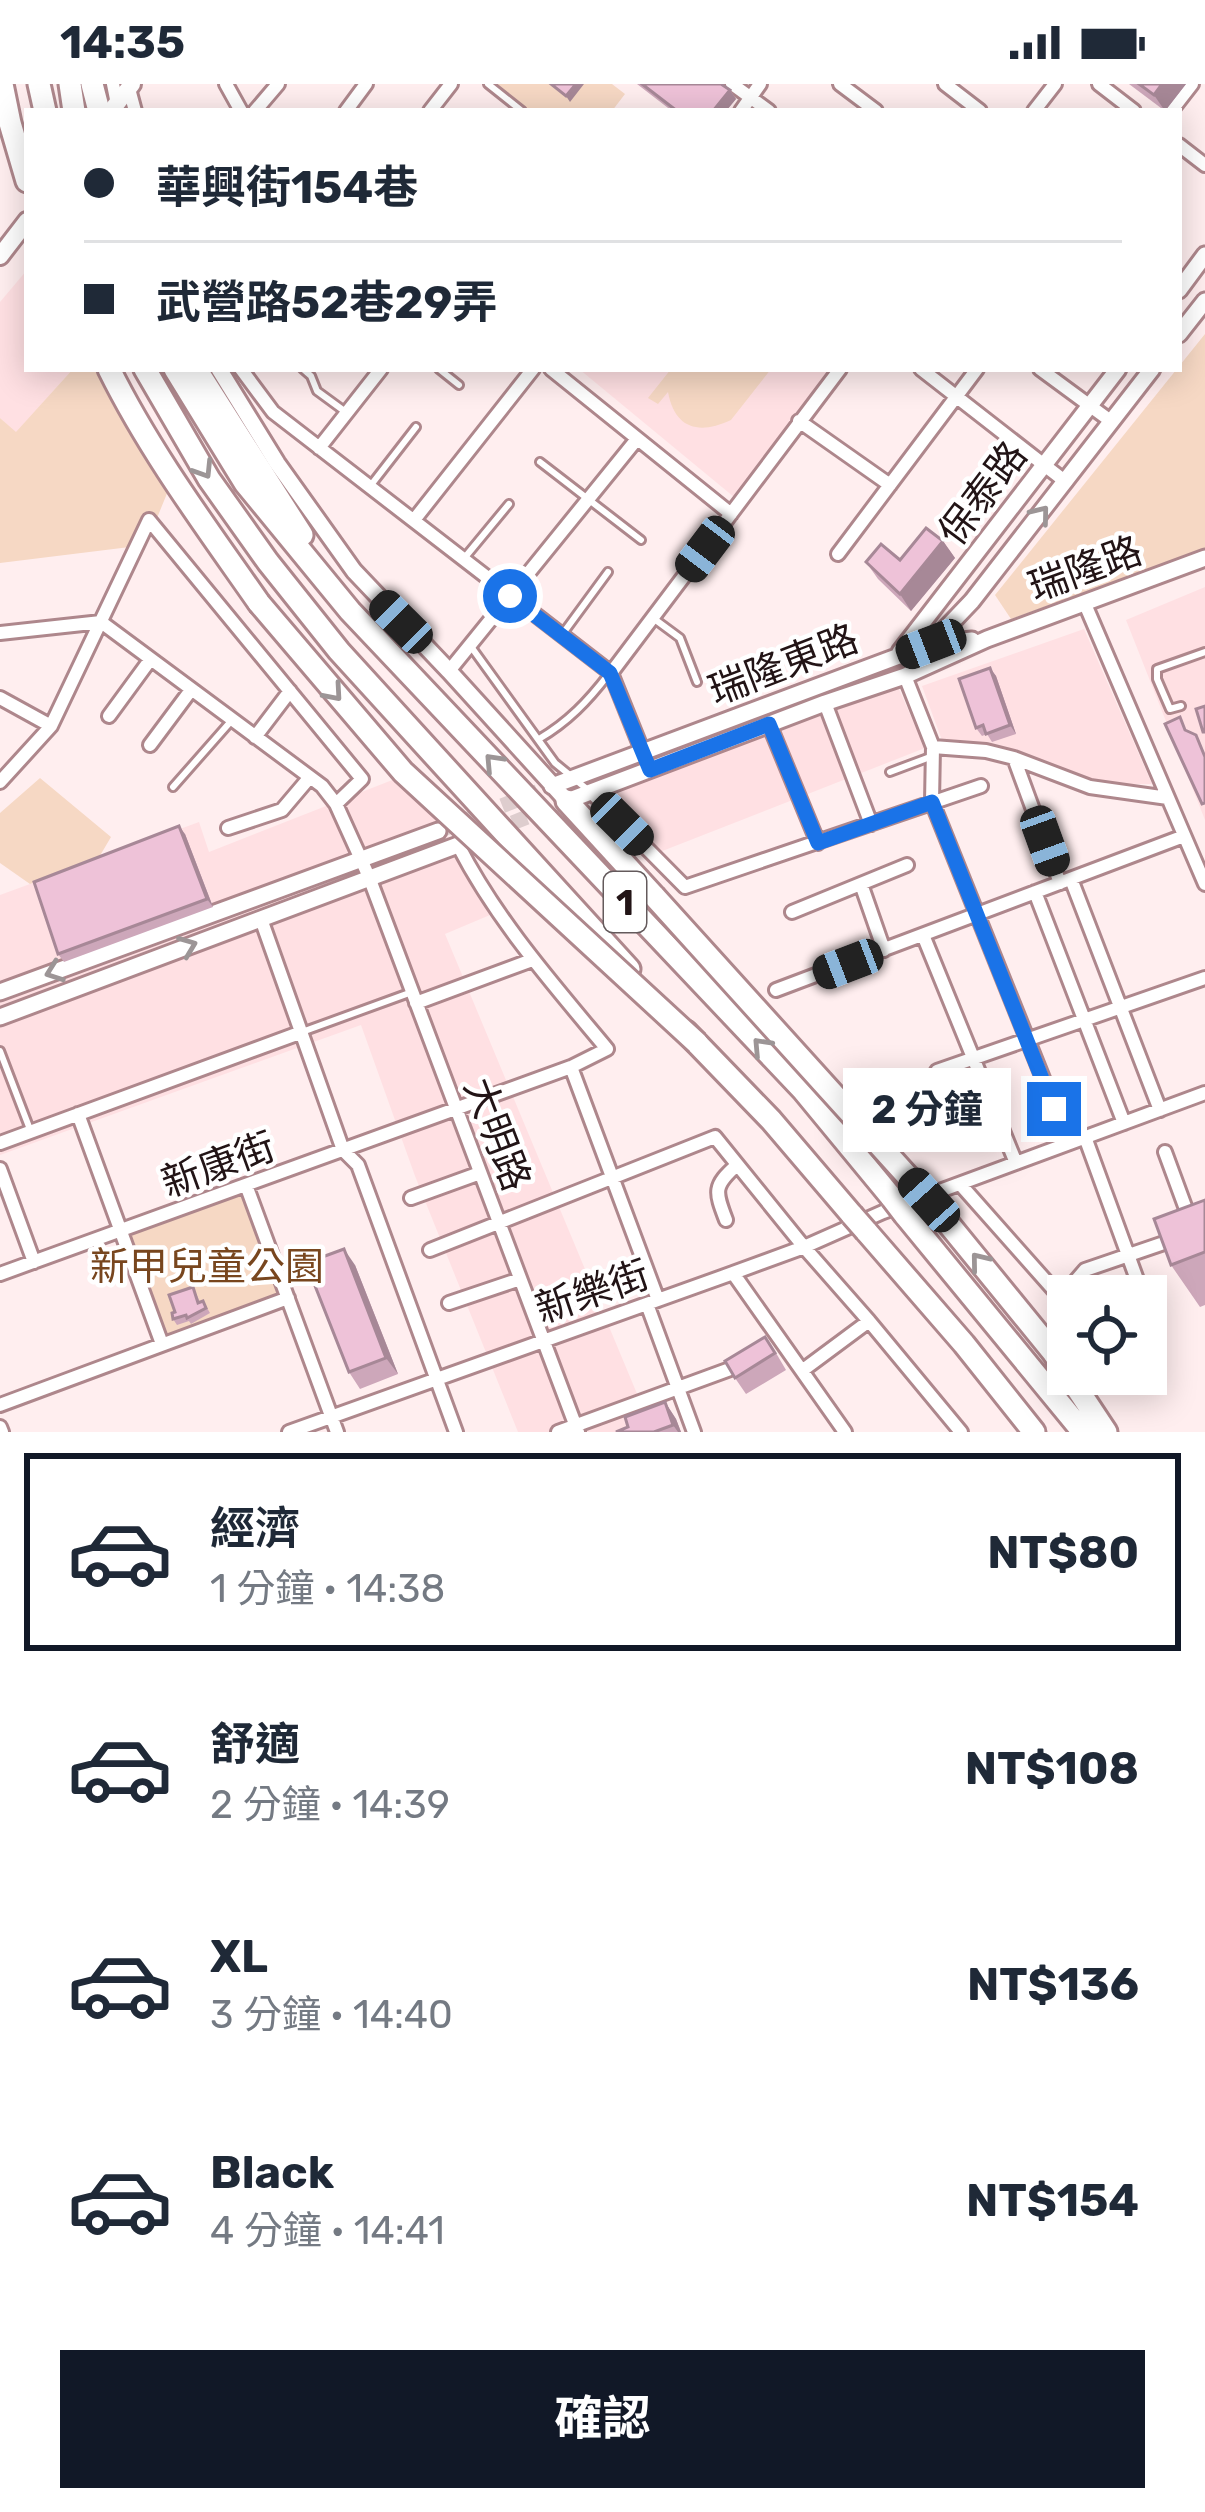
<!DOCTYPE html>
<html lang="zh-TW">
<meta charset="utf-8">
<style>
:root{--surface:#fff;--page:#f6f6f7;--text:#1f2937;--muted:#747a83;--line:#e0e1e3;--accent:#111827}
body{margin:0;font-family:Rubik,"Noto Sans TC",sans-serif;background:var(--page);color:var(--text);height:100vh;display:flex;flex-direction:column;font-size:45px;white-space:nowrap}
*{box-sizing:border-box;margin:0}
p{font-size:39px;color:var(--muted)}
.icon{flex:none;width:66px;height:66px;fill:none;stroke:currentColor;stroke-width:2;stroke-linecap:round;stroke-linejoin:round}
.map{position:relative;height:1348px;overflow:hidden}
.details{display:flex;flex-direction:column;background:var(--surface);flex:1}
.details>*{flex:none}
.banner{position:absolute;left:24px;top:24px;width:1158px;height:264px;border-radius:0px;box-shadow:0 6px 30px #0003;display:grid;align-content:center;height:264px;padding:0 60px;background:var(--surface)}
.buttons{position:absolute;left:1047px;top:1191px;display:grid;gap:24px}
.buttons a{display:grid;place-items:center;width:120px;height:120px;border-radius:0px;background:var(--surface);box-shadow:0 6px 30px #0003;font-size:60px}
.end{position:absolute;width:54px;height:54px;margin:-27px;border:15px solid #1a73e8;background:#fff;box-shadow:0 0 0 6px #fff}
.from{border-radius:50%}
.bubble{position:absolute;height:84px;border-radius:0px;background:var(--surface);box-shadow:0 6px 30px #0003;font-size:39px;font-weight:700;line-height:84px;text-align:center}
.car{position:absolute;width:36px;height:72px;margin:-36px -18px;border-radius:15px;box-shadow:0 0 9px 3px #0007;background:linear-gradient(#222 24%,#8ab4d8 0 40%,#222 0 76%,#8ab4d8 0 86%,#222 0)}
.banner b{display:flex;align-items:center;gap:42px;height:114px;font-size:45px}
.banner b+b{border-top:3px solid var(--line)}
.banner i{width:30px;height:30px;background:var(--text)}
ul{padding:21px 0 0;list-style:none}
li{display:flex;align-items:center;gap:36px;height:198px;margin:0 24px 18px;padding:0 36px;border:6px solid transparent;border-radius:0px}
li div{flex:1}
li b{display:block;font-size:45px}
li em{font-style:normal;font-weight:700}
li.active{border-color:var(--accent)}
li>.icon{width:108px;height:108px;stroke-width:1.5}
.cta{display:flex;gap:24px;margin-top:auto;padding:24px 60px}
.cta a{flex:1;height:138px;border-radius:0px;background:var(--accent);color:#fff;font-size:48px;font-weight:700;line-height:138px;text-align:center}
.status{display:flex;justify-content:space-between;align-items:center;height:84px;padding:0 60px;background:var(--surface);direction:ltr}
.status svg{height:33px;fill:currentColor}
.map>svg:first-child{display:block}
.built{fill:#ffe0e3}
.green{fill:#f6d8c4}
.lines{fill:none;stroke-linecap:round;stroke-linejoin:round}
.tertiary-tunnel{stroke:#decdce;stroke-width:15;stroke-dasharray:15 8;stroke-linecap:butt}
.service-casing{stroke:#ae878c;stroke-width:12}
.minor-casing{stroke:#ae878c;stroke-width:18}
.tertiary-casing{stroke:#ae878c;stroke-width:21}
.secondary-casing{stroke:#ae878c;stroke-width:22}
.motorway-casing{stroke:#ae878c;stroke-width:27}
.service{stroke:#fff;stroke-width:6}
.minor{stroke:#fff;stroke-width:12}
.tertiary{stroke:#fff;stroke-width:15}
.secondary{stroke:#fff;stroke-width:16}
.motorway{stroke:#fff;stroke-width:21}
.motorway-bridge-casing{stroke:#ae878c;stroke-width:27;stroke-linecap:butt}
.motorway-bridge{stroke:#fff;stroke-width:21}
.wall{fill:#cda7ba}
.shaded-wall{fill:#a78897}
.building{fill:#eec2d8;stroke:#a78897;stroke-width:3}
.oneway{stroke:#9c9596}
.route{stroke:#1a73e8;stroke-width:15}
.labels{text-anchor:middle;stroke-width:9;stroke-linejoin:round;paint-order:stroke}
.shield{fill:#fff;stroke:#645a5c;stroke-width:3}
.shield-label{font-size:36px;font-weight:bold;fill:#221416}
.street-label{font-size:39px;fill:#221416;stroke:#fff}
.park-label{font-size:39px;fill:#78461e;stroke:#fff}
</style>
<div class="status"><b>14:35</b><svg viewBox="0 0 49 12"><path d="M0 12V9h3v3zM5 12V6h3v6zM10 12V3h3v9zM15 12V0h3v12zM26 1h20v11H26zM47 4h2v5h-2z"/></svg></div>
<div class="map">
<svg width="1205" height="1348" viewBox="0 0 1205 1348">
<rect width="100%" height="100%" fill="#ffeeef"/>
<path class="built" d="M27,186V285H73L16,349L0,334V218Z
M579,285H830L734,413Z
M1205,503V736L1126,536Z
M1084,545L1152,700H1098L1011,667L943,659L922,602Z
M898,603L925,664L647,773L601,731L623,703Z
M400,693L438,735L490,831L445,850L653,1348H518L415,1092L361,941L0,1071V811L199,738L209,768Z"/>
<path class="green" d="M492,0H612L625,10L612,27H527Z
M1205,250V464L1011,535L995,511Z
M73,285H95L124,338L168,407L146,461L0,479V334L16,348Z
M671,285H771L731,336C699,351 675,345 668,308L658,320L648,314Z
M40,694L111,753L98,775L30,800L0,779V729Z
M243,1105L285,1216L170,1259L130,1149Z"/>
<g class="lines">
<path class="tertiary-tunnel" d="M438,747L552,702
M470,756L567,717"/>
<defs>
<path id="service" d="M488,0L522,27
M303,285L311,292L317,307L347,329
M439,285L459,301
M540,378L641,456
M371,401L416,343
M466,472L509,420
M653,534L680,554L697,598
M564,548L608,488
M472,564L555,679L588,706
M1181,622L1170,625L1157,595V585L1205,568
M539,655C568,638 588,617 608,591
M890,688L930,673
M173,703L232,636
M302,948L412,908
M0,967L31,1048"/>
<path id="minor" d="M113,0L117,20
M226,0L241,27
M732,0L769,27
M840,0L876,27
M945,0L980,27
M1099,0L1134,27
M128,1L135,27
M255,27L278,0
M346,27L366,0
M430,27L451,0
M741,27L760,0
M1034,27L1055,0
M1171,27L1192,0
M1179,61L1205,81
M241,285L273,328L611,589
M551,285L731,430
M921,285L1066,398
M1040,285L1112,338
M799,337L890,401
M319,364L381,285
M414,436L533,285
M838,470L977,285
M1085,520L1205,800
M0,549L101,538L322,702L336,720L369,793L578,1348
M449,587L637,355
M905,592L933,663L932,718L1069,1059
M0,614L51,642
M825,619L871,740
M109,632L150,576
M769,640L818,759
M255,653L290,607
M150,661L191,606
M933,663L986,667L1014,674L1090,703L1168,714
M1014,674L1060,799
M650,686L611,589L840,285
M0,698L51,642L149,436L362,695L336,720
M591,708L685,803L981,702
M228,744L282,726L310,693
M1071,795L1160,1026
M861,800L884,866
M1035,808L1124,1039
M792,828L907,781
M261,835L343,1066L358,1081L456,1348
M923,851L1016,1079
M776,906L1184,752
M416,919L532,876
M571,983L658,1216
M937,987L1205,894
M78,1030L162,1260
M1085,1053L1143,1212
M0,1059L302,948
M1165,1068L1190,1136
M0,1085L34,1178
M960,1100L1061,1214L1085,1186L1205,1145
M246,1101L337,1348
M411,1114L480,1089
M726,1136C715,1107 713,1102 737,1081
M430,1166L715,1053L804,1163L869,1237
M733,1189L804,1163L883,1128L1205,1009
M0,1190L571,983L607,965C553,900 497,837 458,761
M449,1219L520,1195
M647,1220L694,1348
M1146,1221L1155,1245
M803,1286L869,1237L961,1348
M0,1321L288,1214
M0,1343L2,1348
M289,1348L733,1189L845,1348
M558,1348L741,1281"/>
<path id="tertiary" d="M1179,206L1205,171
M1179,250L1205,217
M219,285L277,379L354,487L449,587L567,717L825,619L905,592L987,555L1205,474
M930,561L972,517L1152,285
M900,568L1118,285
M552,702L931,560L972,556
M0,908L438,747
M0,933L458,761"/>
<path id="secondary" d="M111,27L132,0
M0,172L27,137"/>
<path id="motorway" d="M2,0L10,39L27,97
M39,0L45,27
M70,0L74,27
M92,0L99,27
M109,285C150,368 206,443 259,519
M145,285L209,395L268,478L339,567L629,885
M175,285L245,399L350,527L803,1006L892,1114
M196,285L302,451
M567,717L654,812
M686,948L771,1036L852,1131
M905,1131L1083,1348
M866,1147L964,1260L1034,1348
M1053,1268L1106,1348"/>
</defs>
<use href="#service" class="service-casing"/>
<use href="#minor" class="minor-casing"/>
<use href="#tertiary" class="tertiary-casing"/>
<use href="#secondary" class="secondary-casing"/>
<use href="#motorway" class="motorway-casing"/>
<use href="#service" class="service"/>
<use href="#minor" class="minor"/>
<use href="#tertiary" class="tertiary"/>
<use href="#secondary" class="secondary"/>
<use href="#motorway" class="motorway"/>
<defs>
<path id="motorway-bridge" d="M259,519L403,688L697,959
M654,812L929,1116L1053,1268
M892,1114L905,1131
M852,1131L866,1147"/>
</defs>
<use href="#motorway-bridge" class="motorway-bridge-casing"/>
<use href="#motorway-bridge" class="motorway-bridge"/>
</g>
<path class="wall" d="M637,0H721L730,6L736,15L726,27H672Z
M1129,0H1186L1165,27Z
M943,457L955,474L911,527L878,495L866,478L900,476Z
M990,584L996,592L1016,650L992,658L987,650L982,652L976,644Z
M185,750L213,823L64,878L58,870Z
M937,997L944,1017L914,1028L910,1022Z
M1205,1116V1221L1200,1223L1171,1181Z
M355,1181L398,1290L360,1305L349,1288Z
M193,1203L200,1218L203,1217L210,1229L191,1240L189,1237L177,1241L173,1235L175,1228Z
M776,1269L786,1286L746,1310L735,1294Z
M665,1318L676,1335L681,1348H616L628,1343Z"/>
<path class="shaded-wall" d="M576,0H584L570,18L566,12Z
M1162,0H1186L1165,27L1154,11Z
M730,6L736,15L726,27H713Z
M943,457L955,474L911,527L900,510Z
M990,584L996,592L1016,650L1010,641Z
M179,742L185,750L213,823L207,815Z
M344,1165L355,1181L398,1290L386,1274Z
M665,1318L676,1335L681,1348H678L673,1341Z"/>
<path class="building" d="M551,0H576L566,12Z
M642,0H721L730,6L713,27H677Z
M1139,0H1162L1154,11Z
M926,444L943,457L900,510L866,478L881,460L900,476Z
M990,584L1010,641L986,650L983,641L976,644L959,595Z
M1205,622V648H1203L1196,625Z
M1180,633L1185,646L1196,651L1205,673V719L1202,720L1165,640Z
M179,742L207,815L58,870L34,798Z
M933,991L940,1011L910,1022L903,1002Z
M1205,1116V1168L1171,1181L1154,1135Z
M344,1165L386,1274L349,1288L306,1179Z
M193,1203L198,1219L203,1217L206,1224L187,1234L186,1231L173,1235L172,1229L175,1228L169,1211Z
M765,1253L775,1269L735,1294L725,1277Z
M665,1318L673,1341L654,1348H616L628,1343L625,1333Z"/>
<defs><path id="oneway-chevron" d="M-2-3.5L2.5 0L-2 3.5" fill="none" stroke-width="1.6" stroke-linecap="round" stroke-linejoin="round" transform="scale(3)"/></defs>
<g class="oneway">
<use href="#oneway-chevron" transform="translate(204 386) rotate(58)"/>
<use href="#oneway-chevron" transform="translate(1041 430) rotate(-51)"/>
<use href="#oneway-chevron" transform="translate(334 609) rotate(49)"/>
<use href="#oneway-chevron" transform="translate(493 678) rotate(-133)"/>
<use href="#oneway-chevron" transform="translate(188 862) rotate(-21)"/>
<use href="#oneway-chevron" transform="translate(54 888) rotate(160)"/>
<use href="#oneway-chevron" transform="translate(761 962) rotate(-133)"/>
<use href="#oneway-chevron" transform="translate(979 1177) rotate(-129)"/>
</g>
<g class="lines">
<path class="route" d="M510,512L610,589L650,686L769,640L818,759L932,718L1054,1025"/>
</g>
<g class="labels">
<rect class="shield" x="604" y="788" width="42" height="60" rx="9"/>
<g class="shield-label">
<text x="625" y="831">1</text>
</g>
<g class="street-label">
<text transform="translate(982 409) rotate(-53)" y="14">保泰路</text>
<text transform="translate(1085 484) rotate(-20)" y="14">瑞隆路</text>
<text transform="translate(783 580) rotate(-21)" y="14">瑞隆東路</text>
<text transform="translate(498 1050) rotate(69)" y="14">大明路</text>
<text transform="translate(218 1080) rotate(-20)" y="14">新康街</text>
<text transform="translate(592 1207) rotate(-19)" y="14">新樂街</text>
</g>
<g class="park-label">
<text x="207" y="1196">新甲兒童公園</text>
</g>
</g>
</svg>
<div class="buttons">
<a><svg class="icon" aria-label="locate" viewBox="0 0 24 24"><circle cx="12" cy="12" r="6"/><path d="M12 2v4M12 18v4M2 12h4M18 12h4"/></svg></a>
</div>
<i class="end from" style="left:510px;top:512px"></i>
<i class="end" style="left:1054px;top:1025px"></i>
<div class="bubble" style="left:843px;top:984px;width:168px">2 分鐘</div>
<i class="car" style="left:705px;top:465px;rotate:217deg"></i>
<i class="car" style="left:401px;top:538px;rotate:315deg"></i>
<i class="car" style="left:931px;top:560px;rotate:249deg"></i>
<i class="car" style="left:622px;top:740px;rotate:135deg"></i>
<i class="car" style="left:1045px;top:757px;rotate:160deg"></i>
<i class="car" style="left:848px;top:880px;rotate:249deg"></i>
<i class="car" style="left:929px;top:1116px;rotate:318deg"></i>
<div class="banner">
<b><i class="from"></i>華興街154巷</b>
<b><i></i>武營路52巷29弄</b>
</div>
</div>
<section class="details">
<ul>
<li class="active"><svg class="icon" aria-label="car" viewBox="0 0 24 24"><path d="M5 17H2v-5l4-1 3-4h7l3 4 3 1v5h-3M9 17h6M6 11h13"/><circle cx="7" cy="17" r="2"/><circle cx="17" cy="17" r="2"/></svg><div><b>經濟</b><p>1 分鐘 · 14:38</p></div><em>NT$80</em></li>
<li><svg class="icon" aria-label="car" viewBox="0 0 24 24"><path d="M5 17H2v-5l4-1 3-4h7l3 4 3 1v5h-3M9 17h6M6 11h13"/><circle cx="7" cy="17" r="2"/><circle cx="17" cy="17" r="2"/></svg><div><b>舒適</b><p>2 分鐘 · 14:39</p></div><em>NT$108</em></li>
<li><svg class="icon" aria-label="car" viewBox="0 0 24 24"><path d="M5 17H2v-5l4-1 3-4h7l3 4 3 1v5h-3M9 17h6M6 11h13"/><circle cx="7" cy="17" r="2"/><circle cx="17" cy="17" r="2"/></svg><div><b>XL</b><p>3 分鐘 · 14:40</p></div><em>NT$136</em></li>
<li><svg class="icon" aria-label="car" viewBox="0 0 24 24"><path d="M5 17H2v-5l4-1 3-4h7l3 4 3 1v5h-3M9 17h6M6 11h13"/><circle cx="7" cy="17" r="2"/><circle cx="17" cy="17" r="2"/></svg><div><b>Black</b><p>4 分鐘 · 14:41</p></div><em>NT$154</em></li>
</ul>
<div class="cta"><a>確認</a></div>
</section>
